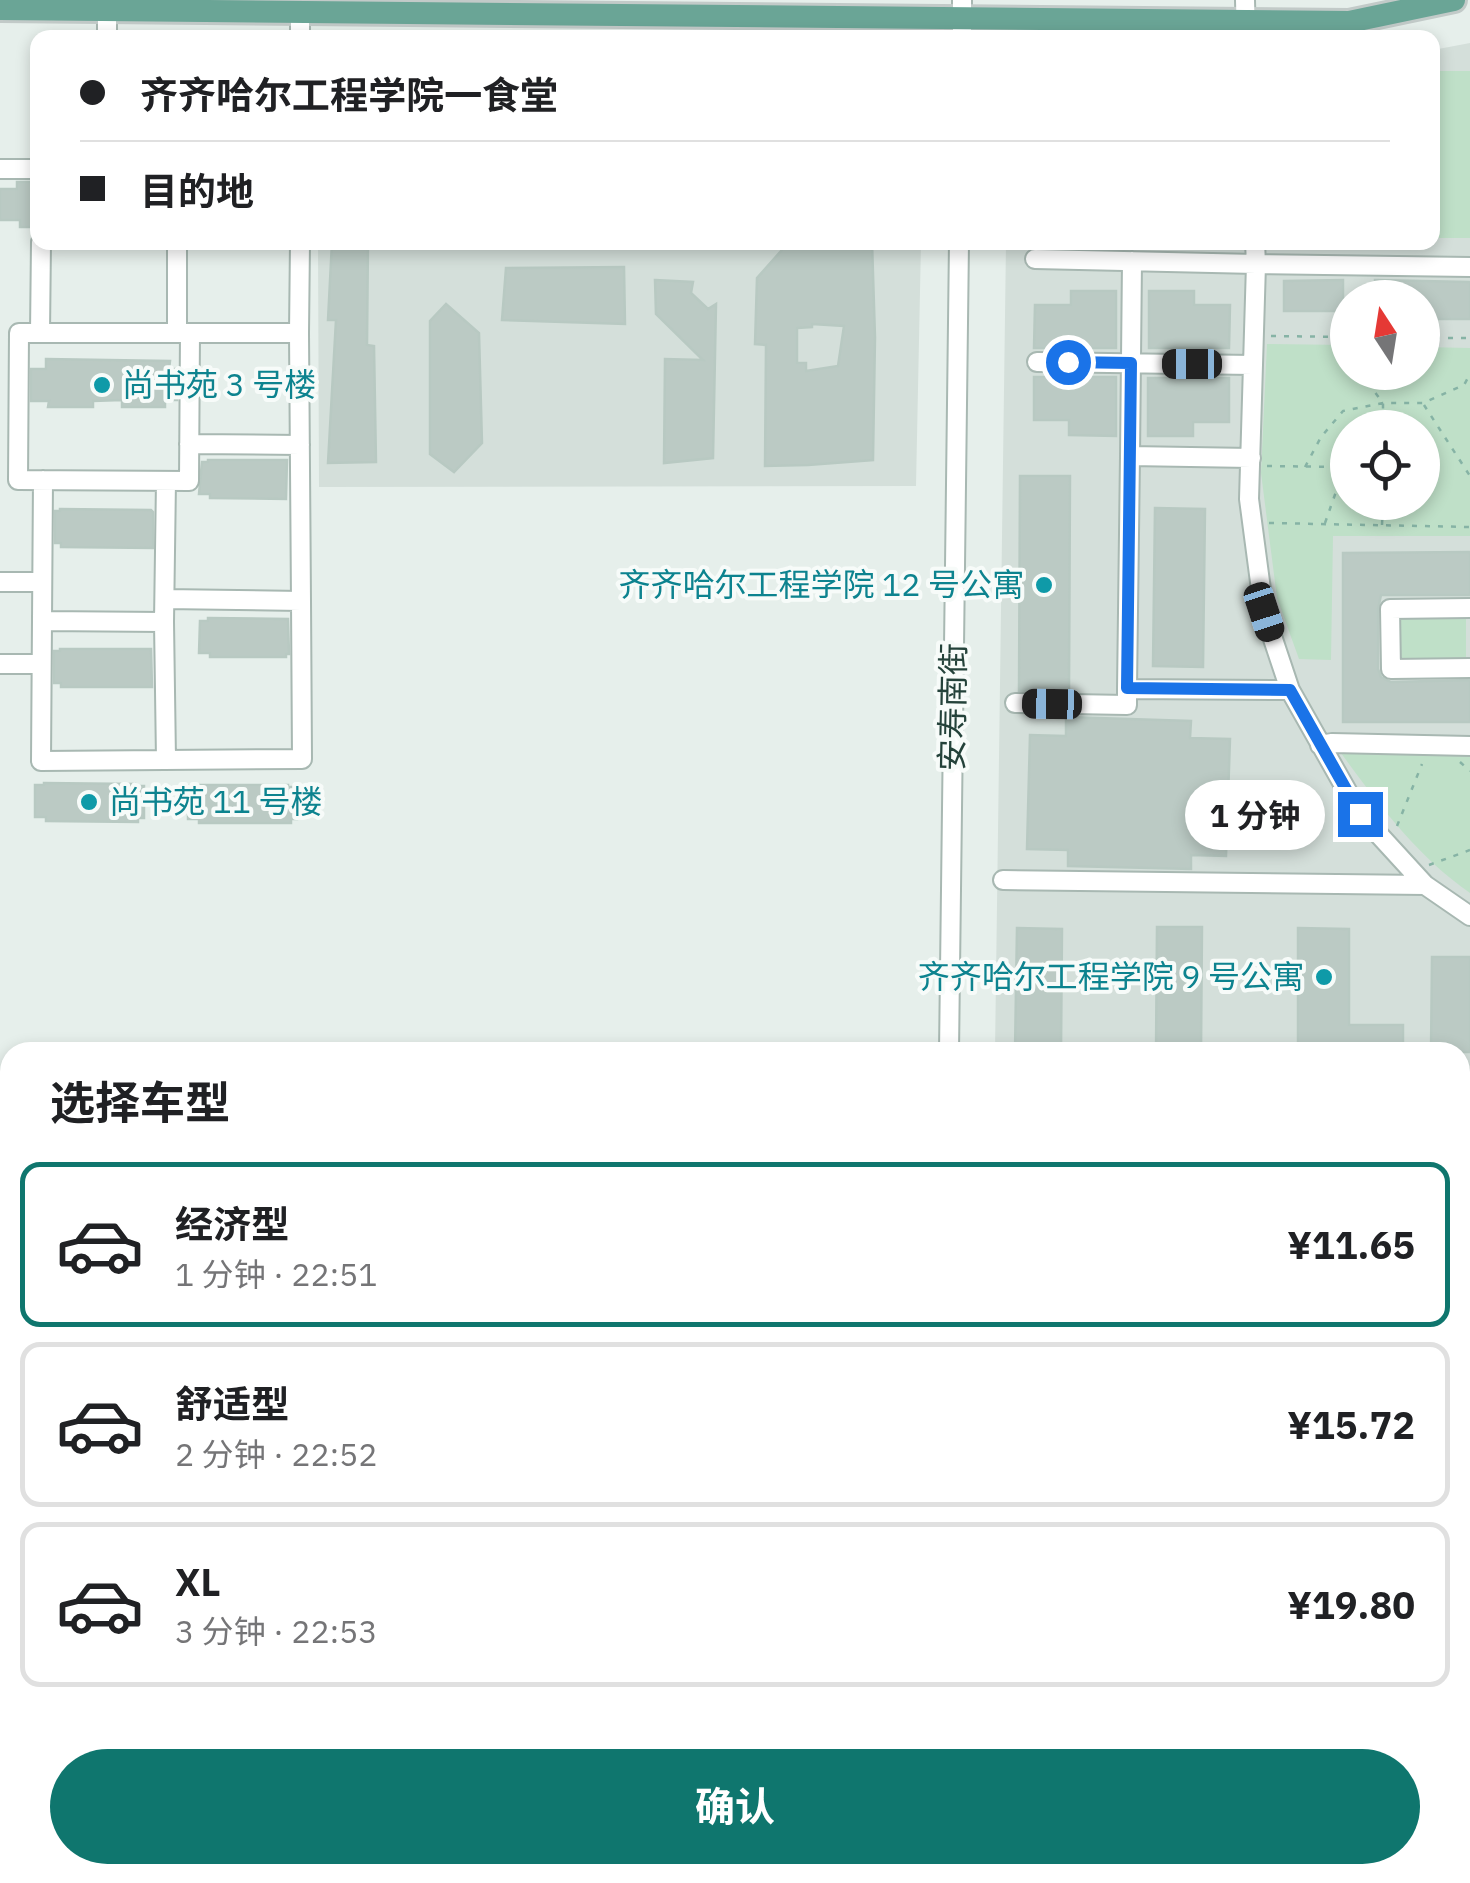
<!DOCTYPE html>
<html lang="zh">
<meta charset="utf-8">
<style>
:root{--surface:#fff;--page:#f2f2f2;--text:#202124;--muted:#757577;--line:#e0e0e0;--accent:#0f766e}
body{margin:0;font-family:"IBM Plex Sans","Noto Sans SC",sans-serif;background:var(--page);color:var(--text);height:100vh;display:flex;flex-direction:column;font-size:38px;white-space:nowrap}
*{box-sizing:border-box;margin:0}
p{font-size:32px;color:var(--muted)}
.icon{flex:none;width:55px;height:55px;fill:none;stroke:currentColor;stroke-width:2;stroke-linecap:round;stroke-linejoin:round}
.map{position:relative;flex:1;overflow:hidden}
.details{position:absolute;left:0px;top:1042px;width:1470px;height:842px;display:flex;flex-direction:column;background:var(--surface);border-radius:30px 30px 0 0;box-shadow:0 5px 15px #0003}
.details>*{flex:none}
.top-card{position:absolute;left:30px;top:30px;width:1410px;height:220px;border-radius:20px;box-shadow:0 5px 15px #0003;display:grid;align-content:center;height:220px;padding:0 50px;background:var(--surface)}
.needle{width:65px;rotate:348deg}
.tools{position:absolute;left:1330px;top:280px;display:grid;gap:20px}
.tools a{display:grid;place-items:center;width:110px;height:110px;border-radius:50%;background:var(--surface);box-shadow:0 5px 15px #0003;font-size:50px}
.end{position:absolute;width:45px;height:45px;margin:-22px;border:12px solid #1a73e8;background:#fff;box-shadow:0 0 0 5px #fff}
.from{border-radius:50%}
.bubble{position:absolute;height:70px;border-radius:35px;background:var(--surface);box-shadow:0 5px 15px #0003;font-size:32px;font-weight:700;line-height:70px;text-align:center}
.car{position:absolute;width:30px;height:60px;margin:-30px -15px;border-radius:12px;box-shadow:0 0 8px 2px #0007;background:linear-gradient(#222 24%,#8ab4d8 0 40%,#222 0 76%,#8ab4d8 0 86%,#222 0)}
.top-card b{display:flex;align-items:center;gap:35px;height:95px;font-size:38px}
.top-card b+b{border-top:2px solid var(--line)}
.top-card i{width:25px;height:25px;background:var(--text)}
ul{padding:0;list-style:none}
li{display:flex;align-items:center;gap:30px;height:165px;margin:0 20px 15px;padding:0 30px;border:5px solid var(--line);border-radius:20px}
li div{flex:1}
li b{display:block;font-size:38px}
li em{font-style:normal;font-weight:700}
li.selected{border-color:var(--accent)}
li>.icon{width:90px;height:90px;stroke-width:1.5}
h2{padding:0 50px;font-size:45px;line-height:120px}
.primary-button{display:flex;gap:20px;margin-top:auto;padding:20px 50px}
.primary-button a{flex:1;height:115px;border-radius:60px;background:var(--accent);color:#fff;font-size:40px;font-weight:700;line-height:115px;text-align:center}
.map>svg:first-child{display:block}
.built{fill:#d4dfda;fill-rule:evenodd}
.green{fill:#bfe0c8;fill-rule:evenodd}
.water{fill:#8ec9d4}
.building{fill:#bbcac4;stroke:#b8c9c2;stroke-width:2.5;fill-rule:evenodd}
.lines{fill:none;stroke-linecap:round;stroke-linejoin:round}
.minor-casing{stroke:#a8b8b2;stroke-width:22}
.major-casing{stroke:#c2cac8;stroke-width:28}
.path{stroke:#86b3a5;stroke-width:2.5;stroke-dasharray:5 8;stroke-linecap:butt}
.minor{stroke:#fff;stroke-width:18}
.major{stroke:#6aa596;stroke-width:22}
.route{stroke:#1a73e8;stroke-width:12}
.culture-dot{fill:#0f9aa8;stroke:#f7fbf9;stroke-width:4}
.labels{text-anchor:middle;stroke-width:8;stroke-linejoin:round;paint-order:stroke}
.culture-label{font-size:32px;fill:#0d838f;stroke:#f7fbf9;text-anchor:start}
.street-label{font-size:32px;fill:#24423a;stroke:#f7fbf9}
</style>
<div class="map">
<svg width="1470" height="1883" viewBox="0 0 1470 1883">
<rect width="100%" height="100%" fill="#e6efeb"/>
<path class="built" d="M1470,43V1097H1460V1052H995L1006,243L1432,242L1433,50ZM1348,298H1422V372H1348ZM1348,428H1422V502H1348Z
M318,243H921L916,486L319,487Z"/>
<path class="green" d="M1432,71H1470V238H1433Z
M1267,344L1347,345L1348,372H1422L1423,347L1470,348V536H1333L1331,660L1299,659L1277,598L1261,473ZM1348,428H1422V502H1348Z
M1399,615H1466V659H1399Z
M1341,753L1470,755V893C1417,856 1379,805 1341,753Z
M0,1208H10V1875H902V1883H0Z"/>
<path class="water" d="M0,1394L10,1395V1450L0,1447Z
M112,1875H356L361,1883H112Z
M514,1875H722L723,1883H508Z"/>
<path class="building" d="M17,182H38V227H20V220H0V189H17Z
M332,242H368L367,345L374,346L376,462L328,463L336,320H328Z
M789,242H872L875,337L873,460L808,465L765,466L766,345L755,344L757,278ZM812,324L844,326L838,366L806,371V363H797V328L812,327Z
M624,267L625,324L502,320L506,268Z
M655,280L693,282L691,293L708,309L716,304L713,458L664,463L665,359L703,360L656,314Z
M1343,280V311H1284V281Z
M1375,280L1470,282V319H1422V298H1375Z
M1071,291H1116V348H1034L1035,305H1071Z
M1149,291H1194V305H1230L1229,348H1149Z
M446,304L479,333L482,443L454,472L430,454V321Z
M46,359L170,361L169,369H177V400H165V407H122V400L93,401V407H48L49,401H31V369H46Z
M1034,377H1116V436L1069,435V420H1034Z
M1148,378H1229V422H1193V436H1148Z
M208,460H287L286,499L210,498V494H199L202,462H208Z
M1020,476H1070L1069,691H1019Z
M1155,508L1205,509L1203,667L1153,666Z
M60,509L151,510L153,512V548L61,547V543H55V511H60Z
M1470,552V595H1381L1378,609V669L1381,677L1391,682L1470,680V722H1343V553Z
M208,618L288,619L289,654H286V657H210V653H199L200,621H208Z
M60,649H151L152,687H61V683H54V651H60Z
M1066,717L1191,721L1190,738L1230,739L1226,856L1191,855V869L1068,866V850L1027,849L1030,735L1066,736Z
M44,783L135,784V786H144V818H138V822L46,821V817H35V785H44Z
M197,785H288V787H297V819H291V823H199V819H188V786L197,787Z
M1157,927H1202L1201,1052H1156Z
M1017,928L1062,929L1061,1052H1015Z
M1298,928L1349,929V1025H1403V1052H1298Z
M1432,957H1470V1052H1431Z"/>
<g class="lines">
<defs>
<path id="minor" d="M1245,0L1246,38
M107,10V38
M300,12V38
M962,38V0
M0,169H38
M1035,259L1256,264L1255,242
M1132,261L1130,456L1251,458
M1470,267L1256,264L1249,499L1264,612L1290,690L1360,814L1425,885L1470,916
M19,333H190L189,481L18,480Z
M40,333L41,242
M177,333V242
M190,333H299L301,601
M299,333L300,242
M1037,362L1253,365
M189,444L300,445
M1130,456L1127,689L1290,690
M43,480L42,621L164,622L166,481
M0,582H42
M1470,608L1390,609L1391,669L1470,668
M42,621L41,761L302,759L301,601L165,599
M164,622L166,760
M0,664H41
M1015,703L1127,705V689
M1320,745L1332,743L1470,746
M1003,880L1425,885
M949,1052L959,242
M939,1883V1875"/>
<path id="major" d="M0,9L1349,22L1454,0
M0,1155H10
M1460,1172H1470"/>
</defs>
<use href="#minor" class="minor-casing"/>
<use href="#major" class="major-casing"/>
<path class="path" d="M1271,336L1348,337
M1333,338L1348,357
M1422,338H1470
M1360,372L1383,403V428
M1424,405L1470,476
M1267,466L1348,467
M1305,467L1321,437L1343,411L1383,403H1423L1464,385L1470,374
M1269,523L1470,527
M1325,523L1344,469
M1382,525L1383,502
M1460,762L1470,771
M1397,826L1422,764
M1429,865L1470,850
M7,1466L10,1465
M378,1875L383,1883
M738,1875L739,1883
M105,1883V1875
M498,1883L505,1875
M761,1883L762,1875"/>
<use href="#minor" class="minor"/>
<use href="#major" class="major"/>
</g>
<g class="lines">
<path class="route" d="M1068,362L1131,363L1127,688L1290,690L1360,814"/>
</g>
<g class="culture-dot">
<circle cx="102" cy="385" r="10"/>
<circle cx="1044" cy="585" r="10"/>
<circle cx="89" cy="802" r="10"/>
<circle cx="1324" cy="977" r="10"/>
</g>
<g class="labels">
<g class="culture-label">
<text x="122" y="396">尚书苑 3 号楼</text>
<text x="1024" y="596" text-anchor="end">齐齐哈尔工程学院 12 号公寓</text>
<text x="109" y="813">尚书苑 11 号楼</text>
<text x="1304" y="988" text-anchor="end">齐齐哈尔工程学院 9 号公寓</text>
</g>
<g class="street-label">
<text transform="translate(953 707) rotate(-89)" y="11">安寿南街</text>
</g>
</g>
</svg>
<div class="tools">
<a><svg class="needle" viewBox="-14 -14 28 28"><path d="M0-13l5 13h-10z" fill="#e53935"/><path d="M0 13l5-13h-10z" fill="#757577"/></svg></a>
<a><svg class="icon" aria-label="locate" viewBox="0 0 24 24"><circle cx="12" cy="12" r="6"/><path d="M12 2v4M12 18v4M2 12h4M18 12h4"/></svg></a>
</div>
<i class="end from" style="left:1068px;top:362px"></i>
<i class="end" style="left:1360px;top:814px"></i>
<div class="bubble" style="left:1185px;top:780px;width:140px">1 分钟</div>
<i class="car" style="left:1192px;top:364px;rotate:270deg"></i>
<i class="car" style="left:1264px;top:612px;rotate:162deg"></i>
<i class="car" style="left:1052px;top:704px;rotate:271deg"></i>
<div class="top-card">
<b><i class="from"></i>齐齐哈尔工程学院一食堂</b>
<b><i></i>目的地</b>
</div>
<section class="details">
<h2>选择车型</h2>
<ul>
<li class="selected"><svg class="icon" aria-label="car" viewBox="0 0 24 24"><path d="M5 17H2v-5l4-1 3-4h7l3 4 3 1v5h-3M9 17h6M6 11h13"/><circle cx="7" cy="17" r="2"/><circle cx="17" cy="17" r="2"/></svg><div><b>经济型</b><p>1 分钟 · 22:51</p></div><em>¥11.65</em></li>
<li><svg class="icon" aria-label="car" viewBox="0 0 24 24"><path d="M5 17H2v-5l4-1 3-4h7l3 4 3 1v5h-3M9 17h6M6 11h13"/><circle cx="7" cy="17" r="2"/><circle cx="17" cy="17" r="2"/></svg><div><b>舒适型</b><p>2 分钟 · 22:52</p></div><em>¥15.72</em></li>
<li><svg class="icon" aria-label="car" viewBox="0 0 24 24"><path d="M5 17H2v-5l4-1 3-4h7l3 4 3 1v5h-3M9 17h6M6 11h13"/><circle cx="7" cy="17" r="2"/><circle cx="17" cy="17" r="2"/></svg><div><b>XL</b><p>3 分钟 · 22:53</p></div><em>¥19.80</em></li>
</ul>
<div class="primary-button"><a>确认</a></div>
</section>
</div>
